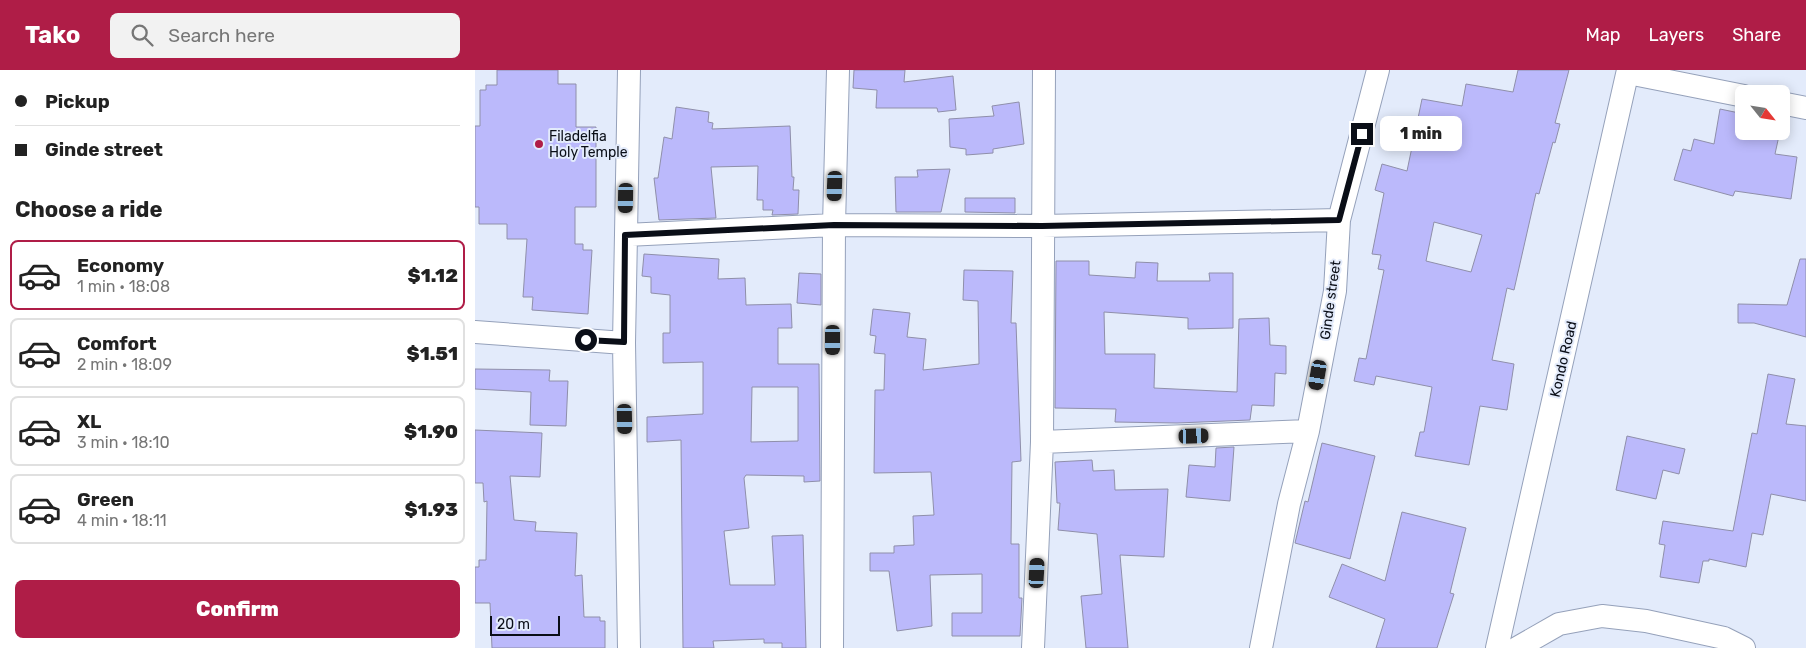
<!DOCTYPE html>
<meta charset="utf-8">
<style>
:root{--surface:#fff;--page:#f2f2f2;--text:#222;--muted:#767676;--line:#e0e0e0;--accent:#af1d47}
body{margin:0;font-family:Rubik,sans-serif;background:var(--page);color:var(--text);height:100vh;display:flex;flex-direction:column;font-size:19px;white-space:nowrap}
*{box-sizing:border-box;margin:0}
p{font-size:16px;color:var(--muted)}
.icon{flex:none;width:28px;height:28px;fill:none;stroke:currentColor;stroke-width:2;stroke-linecap:round;stroke-linejoin:round}
.map{position:relative;flex:1;overflow:hidden}
.details{display:flex;flex-direction:column;background:var(--surface);width:475px}
.details>*{flex:none}
.guide{display:grid;align-content:center;height:110px;padding:0 15px;background:var(--surface)}
.needle{width:32px;rotate:120deg}
.buttons{position:absolute;left:1260px;top:15px;display:grid;gap:10px}
.buttons a{display:grid;place-items:center;width:55px;height:55px;border-radius:8px;background:var(--surface);box-shadow:0 2px 12px #0003;font-size:25px}
.scale{position:absolute;left:15px;bottom:12px;width:70px;box-sizing:border-box;padding-left:5px;border:2px solid #0a0e17;border-top:0;font-size:14px;line-height:18px;white-space:nowrap;color:#0a0e17;-webkit-text-stroke:4px #e3ebfb;paint-order:stroke}
.end{position:absolute;width:22px;height:22px;margin:-11px;border:6px solid #0a0e17;background:#fff;box-shadow:0 0 0 2px #fff}
.from{border-radius:50%}
.bubble{position:absolute;height:35px;border-radius:8px;background:var(--surface);box-shadow:0 2px 12px #0003;font-size:16px;font-weight:800;line-height:35px;text-align:center}
.car{position:absolute;width:15px;height:30px;margin:-15px -8px;border-radius:6px;box-shadow:0 0 4px 1px #0007;background:linear-gradient(#222 24%,#8ab4d8 0 40%,#222 0 76%,#8ab4d8 0 86%,#222 0)}
.guide b{display:flex;align-items:center;gap:18px;height:48px;font-size:19px}
.guide b+b{border-top:1px solid var(--line)}
.guide i{width:12px;height:12px;background:var(--text)}
ul{padding:0;list-style:none}
li{display:flex;align-items:center;gap:15px;height:70px;margin:0 10px 8px;padding:0 5px;border:2px solid var(--line);border-radius:8px}
li div{flex:1}
li b{display:block;font-size:19px}
li em{font-style:normal;font-weight:800}
li.on{border-color:var(--accent)}
li>.icon{width:45px;height:45px;stroke-width:1.5}
h2{padding:0 15px;font-size:22px;line-height:60px}
.cta{display:flex;gap:10px;margin-top:auto;padding:10px 15px}
.cta a{flex:1;height:58px;border-radius:8px;background:var(--accent);color:#fff;font-size:20px;font-weight:800;line-height:58px;text-align:center}
header{display:flex;align-items:center;gap:30px;box-sizing:border-box;height:70px;padding:0 25px;background:var(--accent);color:#fff}
header strong{font-size:24px}
nav{display:flex;gap:28px;margin-inline-start:auto;font-size:18px}
.search{width:350px;height:45px;background:var(--page);display:flex;align-items:center;gap:12px;box-sizing:border-box;padding:0 18px;border-radius:8px;color:var(--muted);font-size:19px}
main{display:flex;flex:1;min-height:0}
.map>svg:first-child{display:block}
.building{fill:#bbb9fb;stroke:#8f8faa;fill-rule:evenodd}
.lines{fill:none;stroke-linecap:round;stroke-linejoin:round}
.minor-casing{stroke:#95a1ba;stroke-width:24}
.minor{stroke:#fff;stroke-width:22}
.route{stroke:#0a0e17;stroke-width:6}
.poi-dot{fill:#af1d47;stroke:#e3ebfb;stroke-width:2}
.labels{text-anchor:middle;stroke-width:4;stroke-linejoin:round;paint-order:stroke}
.poi-label{font-size:14px;fill:#0a0e17;stroke:#e3ebfb;text-anchor:start}
.street-label{font-size:14px;fill:#0a0e17;stroke:#e3ebfb}
</style>
<header>
<strong>Tako</strong>
<div class="search"><svg class="icon" aria-label="search" viewBox="0 0 24 24"><circle cx="10" cy="10" r="6"/><path d="M15 15l6 6"/></svg>Search here</div>
<nav><a>Map</a><a>Layers</a><a>Share</a></nav>
</header>
<main>
<section class="details">
<div class="guide">
<b><i class="from"></i>Pickup</b>
<b><i></i>Ginde street</b>
</div>
<h2>Choose a ride</h2>
<ul>
<li class="on"><svg class="icon" aria-label="car" viewBox="0 0 24 24"><path d="M5 17H2v-5l4-1 3-4h7l3 4 3 1v5h-3M9 17h6M6 11h13"/><circle cx="7" cy="17" r="2"/><circle cx="17" cy="17" r="2"/></svg><div><b>Economy</b><p>1 min · 18:08</p></div><em>$1.12</em></li>
<li><svg class="icon" aria-label="car" viewBox="0 0 24 24"><path d="M5 17H2v-5l4-1 3-4h7l3 4 3 1v5h-3M9 17h6M6 11h13"/><circle cx="7" cy="17" r="2"/><circle cx="17" cy="17" r="2"/></svg><div><b>Comfort</b><p>2 min · 18:09</p></div><em>$1.51</em></li>
<li><svg class="icon" aria-label="car" viewBox="0 0 24 24"><path d="M5 17H2v-5l4-1 3-4h7l3 4 3 1v5h-3M9 17h6M6 11h13"/><circle cx="7" cy="17" r="2"/><circle cx="17" cy="17" r="2"/></svg><div><b>XL</b><p>3 min · 18:10</p></div><em>$1.90</em></li>
<li><svg class="icon" aria-label="car" viewBox="0 0 24 24"><path d="M5 17H2v-5l4-1 3-4h7l3 4 3 1v5h-3M9 17h6M6 11h13"/><circle cx="7" cy="17" r="2"/><circle cx="17" cy="17" r="2"/></svg><div><b>Green</b><p>4 min · 18:11</p></div><em>$1.93</em></li>
</ul>
<div class="cta"><a>Confirm</a></div>
</section>
<div class="map">
<svg width="1331" height="578" viewBox="0 0 1331 578">
<rect width="100%" height="100%" fill="#e3ebfb"/>
<path class="building" d="M22,0H83V14H101V57H121V137H100V174H108V180H117L113,244L57,240L58,227H48L52,169H32V154H4V137H0V56H5V20H11V15H22Z
M379,0H430L429,12L478,6L481,40L463,42L462,38H401L402,20L378,18Z
M1043,0H1094L1080,53L1085,54L1080,73L1078,72L1064,124L1061,123L1039,220L1032,218L1017,290L1039,294L1032,340L1005,336L994,395L940,386L945,362H949L957,317L901,306L899,315L879,311L884,288L891,289L909,200L903,199L906,185L897,184L909,123L900,120L907,94L932,101L947,29L987,36L991,14L1038,22ZM959,152L1007,165L996,202L951,191Z
M544,32L549,74L518,79V83L491,85V79L475,77L474,49L519,46L517,36Z
M201,37L234,42L233,52L238,53L237,59L315,56L317,107H319L318,120H324L323,144L297,145L298,140H288V130H282L283,96L236,97L241,148L184,150L179,108H183L189,67L197,69Z
M1245,39L1269,44V61H1305L1300,84L1322,87L1316,129L1260,121L1258,126L1199,110L1208,79L1216,81L1219,69L1239,74Z
M475,99L466,142H421L420,107H443L442,100Z
M490,128H540V143L490,142Z
M169,184L244,189L243,209L270,208L271,235L316,234L317,258H303V294H344L345,411L329,412V406L271,405L269,408L274,458L249,461L255,515H300L297,466L328,465L331,578H307V573H289V569L238,571L239,578H208L206,370L172,372V347L228,344V292L188,293V263H195V225L176,223V207L167,206ZM277,317H323V371L276,372Z
M1325,189H1331V267L1279,253H1263V234L1312,235Z
M581,191H614V205L660,208L661,192L683,193L682,211H735L734,203H758V258L713,259V248L629,242L630,284H680L679,318L762,322L764,249L794,248L795,275L811,276V304L800,303L799,336L777,335L775,350L702,353L640,352L641,339L580,338Z
M489,200L538,201L536,253H541L546,391L537,392L536,474H544V528H547L545,566H477V543H507V504L455,505L457,556L422,561L414,501H395V483H419V476L439,475L438,446L459,445L456,402L399,403L400,320H409L410,284L399,283L401,266L395,265L398,239L435,243L432,267L451,269L448,300L504,294L503,231L488,230Z
M324,203L346,204V235L322,233Z
M0,299L75,300L74,311H93L91,356L55,355L56,322L0,319Z
M1293,304L1320,309L1311,354L1331,356V431L1296,424L1288,465L1277,463L1271,497L1234,489V491H1228L1224,513L1185,507L1190,475L1184,474L1188,451L1258,461L1277,363L1282,364Z
M0,360L67,363L65,407L35,406L39,450L61,452L60,461L102,463L100,506L107,505L109,547H125V551H130V578H17L15,533H0V497H4V490H11L12,431L9,432L8,413H0Z
M1152,366L1210,379L1204,404L1188,400L1181,429L1141,420Z
M847,373L900,386L875,489L820,473L830,431L833,432Z
M759,377L755,431L711,427L714,395L740,397L741,378Z
M617,390L618,401L639,400L640,420L693,419L689,487L645,485L653,578H611L606,526L627,524L622,464L583,460L585,433H582L580,392Z
M927,442L991,458L975,523L979,524L962,578H901L910,549L854,527L867,494L910,511Z"/>
<g class="lines">
<defs>
<path id="minor" d="M154,0L149,273L154,578
M1153,3L1269,26
M1306,33L1331,38
M151,165L359,155L567,156L864,150
M0,262L149,273
M567,372L833,361
M357,578L359,155L363,0
M558,578L567,372L569,0
M786,578L814,434L833,361L860,221L864,150L903,0
M1022,578L1153,0
M1042,578L1084,554L1127,546L1171,551L1249,568L1269,578"/>
</defs>
<use href="#minor" class="minor-casing"/>
<use href="#minor" class="minor"/>
</g>
<g class="lines">
<path class="route" d="M111,270L149,272L150,165L359,155L567,156L864,150L887,64"/>
</g>
<circle class="poi-dot" cx="64" cy="74" r="5"/>
<g class="labels">
<g class="poi-label">
<text x="74" y="71">Filadelfia<tspan x="74" dy="16">Holy Temple</tspan></text>
</g>
<g class="street-label">
<text transform="translate(855 230) rotate(-82)" y="5">Ginde street</text>
<text transform="translate(1088 289) rotate(-77)" y="5">Kondo Road</text>
</g>
</g>
</svg>
<div class="buttons">
<a><svg class="needle" viewBox="-14 -14 28 28"><path d="M0-13l5 13h-10z" fill="#e53935"/><path d="M0 13l5-13h-10z" fill="#767676"/></svg></a>
</div>
<div class="scale">20 m</div>
<i class="end from" style="left:111px;top:270px"></i>
<i class="end" style="left:887px;top:64px"></i>
<div class="bubble" style="left:905px;top:46px;width:82px">1 min</div>
<i class="car" style="left:360px;top:116px;rotate:182deg"></i>
<i class="car" style="left:151px;top:128px;rotate:181deg"></i>
<i class="car" style="left:358px;top:270px;rotate:180deg"></i>
<i class="car" style="left:843px;top:305px;rotate:190deg"></i>
<i class="car" style="left:150px;top:349px;rotate:179deg"></i>
<i class="car" style="left:719px;top:366px;rotate:88deg"></i>
<i class="car" style="left:562px;top:503px;rotate:3deg"></i>
</div>
</main>
